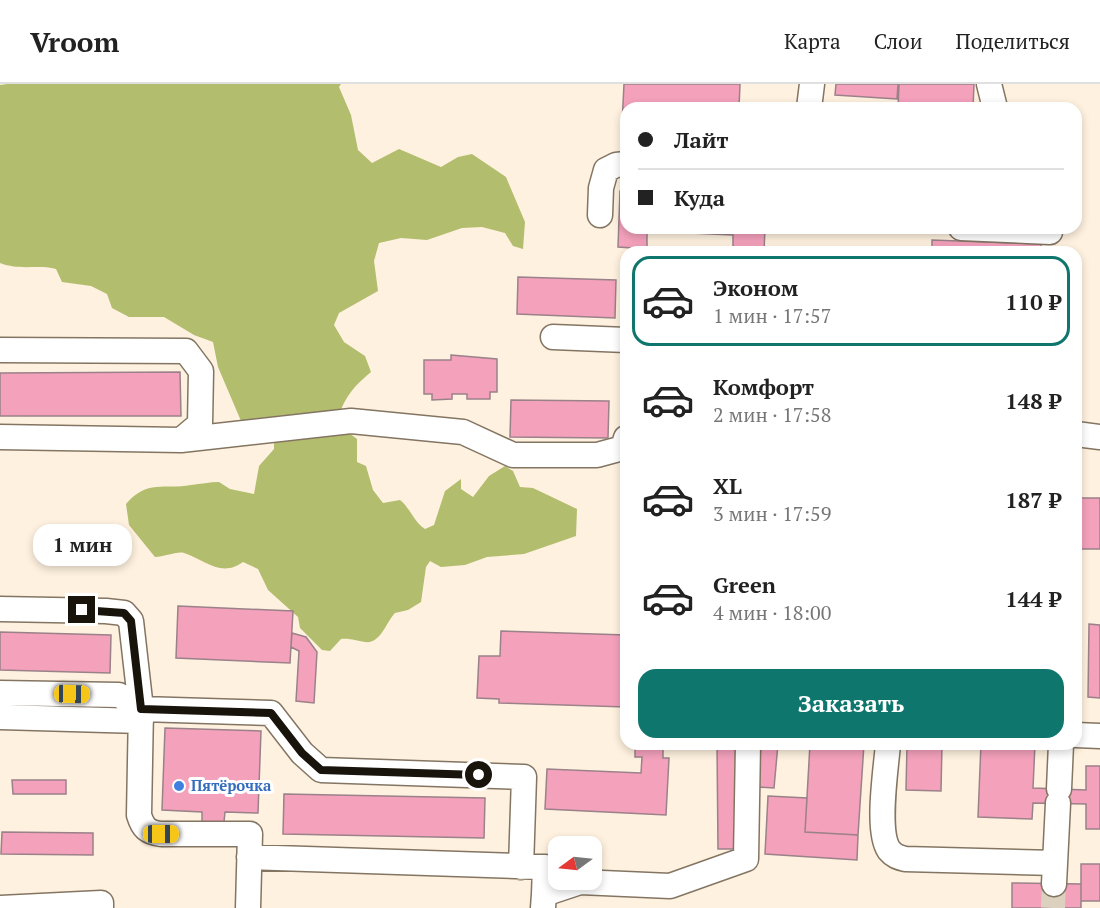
<!DOCTYPE html>
<html lang="ru">
<meta charset="utf-8">
<style>
:root{--surface:#fff;--page:#f6f6f6;--text:#222;--muted:#767676;--line:#e0e0e0;--accent:#0f766e}
body{margin:0;font-family:"PT Serif",serif;background:var(--page);color:var(--text);height:100vh;display:flex;flex-direction:column;font-size:22px;white-space:nowrap}
*{box-sizing:border-box;margin:0}
p{font-size:20px;color:var(--muted)}
.icon{flex:none;width:33px;height:33px;fill:none;stroke:currentColor;stroke-width:2;stroke-linecap:round;stroke-linejoin:round}
.map{position:relative;flex:1;overflow:hidden}
.side{position:absolute;left:620px;top:162px;width:462px;height:504px;display:flex;flex-direction:column;background:var(--surface);border-radius:18px;box-shadow:0 3px 9px #0003}
.side>*{flex:none}
.guide{position:absolute;left:620px;top:18px;width:462px;height:132px;border-radius:18px;box-shadow:0 3px 9px #0003;display:grid;align-content:center;height:132px;padding:0 18px;background:var(--surface)}
.needle{width:39px;rotate:255deg}
.tools{position:absolute;left:548px;top:752px;display:grid;gap:12px}
.tools a{display:grid;place-items:center;width:54px;height:54px;border-radius:12px;background:var(--surface);box-shadow:0 3px 9px #0003;font-size:30px}
.end{position:absolute;width:27px;height:27px;margin:-14px;border:8px solid #18130b;background:#fff;box-shadow:0 0 0 3px #fff}
.from{border-radius:50%}
.bubble{position:absolute;height:42px;border-radius:18px;background:var(--surface);box-shadow:0 3px 9px #0003;font-size:20px;font-weight:700;line-height:42px;text-align:center}
.car{position:absolute;width:18px;height:36px;margin:-18px -9px;border-radius:8px;box-shadow:0 0 4px 2px #0007;background:linear-gradient(#f5c518 24%,#345 0 40%,#f5c518 0 76%,#345 0 86%,#f5c518 0)}
.guide b{display:flex;align-items:center;gap:21px;height:57px;font-size:22px}
.guide b+b{border-top:2px solid var(--line)}
.guide i{width:15px;height:15px;background:var(--text)}
ul{padding:10px 0 0;list-style:none}
li{display:flex;align-items:center;gap:18px;height:90px;margin:0 12px 9px;padding:0 6px;border:3px solid transparent;border-radius:18px}
li div{flex:1}
li b{display:block;font-size:22px}
li em{font-style:normal;font-weight:700}
li.on{border-color:var(--accent)}
li>.icon{width:54px;height:54px;stroke-width:1.5}
.action{display:flex;gap:12px;margin-top:auto;padding:12px 18px}
.action a{flex:1;height:69px;border-radius:18px;background:var(--accent);color:#fff;font-size:24px;font-weight:700;line-height:69px;text-align:center}
header{display:flex;align-items:center;gap:36px;box-sizing:border-box;height:84px;padding:0 30px;background:var(--surface);border-bottom:2px solid var(--line)}
header strong{font-size:28px}
nav{display:flex;gap:33px;margin-inline-start:auto;font-size:21px}
.map>svg:first-child{display:block}
.forest{fill:#b3bd6e}
.building{fill:#f4a1bc;stroke:#9b8189;stroke-width:1.5}
.lines{fill:none;stroke-linecap:round;stroke-linejoin:round}
.minor-tunnel{stroke:#dcd0bf;stroke-width:24;stroke-dasharray:24 12;stroke-linecap:butt}
.minor-casing{stroke:#837562;stroke-width:27}
.minor{stroke:#fff;stroke-width:24}
.route{stroke:#18130b;stroke-width:8}
.shop-dot{fill:#3f7fe0;stroke:#fff;stroke-width:2}
.labels{text-anchor:middle;stroke-width:6;stroke-linejoin:round;paint-order:stroke}
.shop-label{font-size:15px;font-weight:bold;fill:#366cbe;stroke:#fff;text-anchor:start}
</style>
<header>
<strong>Vroom</strong>
<nav><a>Карта</a><a>Слои</a><a>Поделиться</a></nav>
</header>
<div class="map">
<svg width="1100" height="824" viewBox="0 0 1100 824">
<rect width="100%" height="100%" fill="#fef1df"/>
<path class="forest" d="M7,0H341L339,3L351,31L358,66L372,79L399,65L441,83L458,73L472,70L506,93L525,138L523,165L513,162L505,149L482,143L462,144L427,156L401,154L379,159L374,177L378,207L339,229L334,241L344,258L365,272L371,288C351,305 345,313 336,339L357,355V378L366,382L373,406L383,419L400,416C411,425 413,437 425,445L434,441L445,407L461,395V405L473,413L489,392L505,382L513,387L520,403L533,404L577,425L576,452L524,470L487,473L465,481L441,483L430,477L426,483L421,518L408,526L395,529C386,538 381,560 365,558C356,557 351,554 341,555L330,567L322,566L300,544L298,533L268,506L258,485L243,478C221,494 205,476 184,469C177,467 164,473 155,473L129,441L126,420C147,395 164,406 191,401C201,400 209,398 219,398L230,405L254,410L259,382L274,365V352L244,344L218,283L213,258L194,251L164,233H129L112,224L107,210L91,202L62,198L56,185C37,180 21,187 0,179V1Z"/>
<path class="building" d="M624,0H740L739,24H626V40H622Z
M836,0H898L897,15L835,11Z
M899,0H974L973,24H898Z
M620,107H626V144H765L764,168H733V151L647,147V165L618,163Z
M932,156L1041,160V168H932Z
M766,163L909,168H766Z
M518,193L616,196L615,234L517,230Z
M451,271L497,275V308H490V315H467V310H452V315L432,316V310H424V276H451Z
M180,288L181,332H0V289Z
M511,316L609,317L608,354L510,353Z
M1076,414H1100V465H1076Z
M178,522L293,527L290,579L176,574Z
M1089,540L1100,541V614L1088,613Z
M501,547L626,551V623L499,619V615L477,614L479,572H500Z
M0,548L111,551L110,589L0,586Z
M292,549L306,553L317,568L314,619L296,617L299,567L291,563Z
M165,644L261,647L258,729L225,728L224,738H202V728L162,726Z
M635,660H663V674H669L666,731L545,725L547,685L641,689L642,673H635Z
M717,660H736V765H718Z
M761,660H778L774,704L758,703Z
M810,660H864L858,751L805,748Z
M907,660H942L941,707L906,706Z
M981,660H1035L1033,704L1086,706V682H1100V745H1086V720L1033,719L1032,735L978,733Z
M12,696H66V710H13Z
M284,710L485,714L484,754L283,750Z
M768,712L807,714L805,748L858,751L857,776L765,770Z
M2,748L93,749V771L1,770Z
M1081,780H1100V817H1081Z
M1012,799L1081,800V824H1012Z"/>
<g class="lines">
<path class="minor-tunnel" d="M1053,824L1054,800"/>
<defs>
<path id="minor" d="M989,0L995,24
M809,24L812,0
M600,131L601,104L606,86L616,81L626,80
M961,144L1050,148
M553,253L626,256
M0,266L186,267L201,287L200,340L181,356L0,353
M1076,350L1100,353
M181,356L351,337L463,348L513,371H597L623,364L626,354
M0,525L106,527L124,529L131,537L141,625L139,731C143,744 147,748 161,750H250L248,824
M0,609L119,611L141,625L271,629L302,669L321,686L524,693L521,783
M0,633L141,637
M1076,651L1100,652
M888,660C886,685 876,747 889,766C894,772 898,773 905,775L1055,779
M1059,705L1061,660
M249,773L545,783L544,810
M1054,800L1058,719
M0,824L101,819V824
M543,824L544,810L580,798L670,802L746,775L748,660"/>
</defs>
<use href="#minor" class="minor-casing"/>
<use href="#minor" class="minor"/>
</g>
<g class="lines">
<path class="route" d="M82,526L124,529L131,537L141,625L271,629L302,669L321,686L479,691"/>
</g>
<circle class="shop-dot" cx="179" cy="702" r="6"/>
<g class="labels">
<g class="shop-label">
<text x="191" y="707">Пятёрочка</text>
</g>
</g>
</svg>
<div class="tools">
<a><svg class="needle" viewBox="-14 -14 28 28"><path d="M0-13l5 13h-10z" fill="#e53935"/><path d="M0 13l5-13h-10z" fill="#767676"/></svg></a>
</div>
<i class="end from" style="left:479px;top:691px"></i>
<i class="end" style="left:82px;top:526px"></i>
<div class="bubble" style="left:33px;top:440px;width:99px">1 мин</div>
<i class="car" style="left:72px;top:610px;rotate:91deg"></i>
<i class="car" style="left:161px;top:750px;rotate:90deg"></i>
<div class="guide">
<b><i class="from"></i>Лайт</b>
<b><i></i>Куда</b>
</div>
<section class="side">
<ul>
<li class="on"><svg class="icon" aria-label="car" viewBox="0 0 24 24"><path d="M5 17H2v-5l4-1 3-4h7l3 4 3 1v5h-3M9 17h6M6 11h13"/><circle cx="7" cy="17" r="2"/><circle cx="17" cy="17" r="2"/></svg><div><b>Эконом</b><p>1 мин · 17:57</p></div><em>110 ₽</em></li>
<li><svg class="icon" aria-label="car" viewBox="0 0 24 24"><path d="M5 17H2v-5l4-1 3-4h7l3 4 3 1v5h-3M9 17h6M6 11h13"/><circle cx="7" cy="17" r="2"/><circle cx="17" cy="17" r="2"/></svg><div><b>Комфорт</b><p>2 мин · 17:58</p></div><em>148 ₽</em></li>
<li><svg class="icon" aria-label="car" viewBox="0 0 24 24"><path d="M5 17H2v-5l4-1 3-4h7l3 4 3 1v5h-3M9 17h6M6 11h13"/><circle cx="7" cy="17" r="2"/><circle cx="17" cy="17" r="2"/></svg><div><b>XL</b><p>3 мин · 17:59</p></div><em>187 ₽</em></li>
<li><svg class="icon" aria-label="car" viewBox="0 0 24 24"><path d="M5 17H2v-5l4-1 3-4h7l3 4 3 1v5h-3M9 17h6M6 11h13"/><circle cx="7" cy="17" r="2"/><circle cx="17" cy="17" r="2"/></svg><div><b>Green</b><p>4 мин · 18:00</p></div><em>144 ₽</em></li>
</ul>
<div class="action"><a>Заказать</a></div>
</section>
</div>
